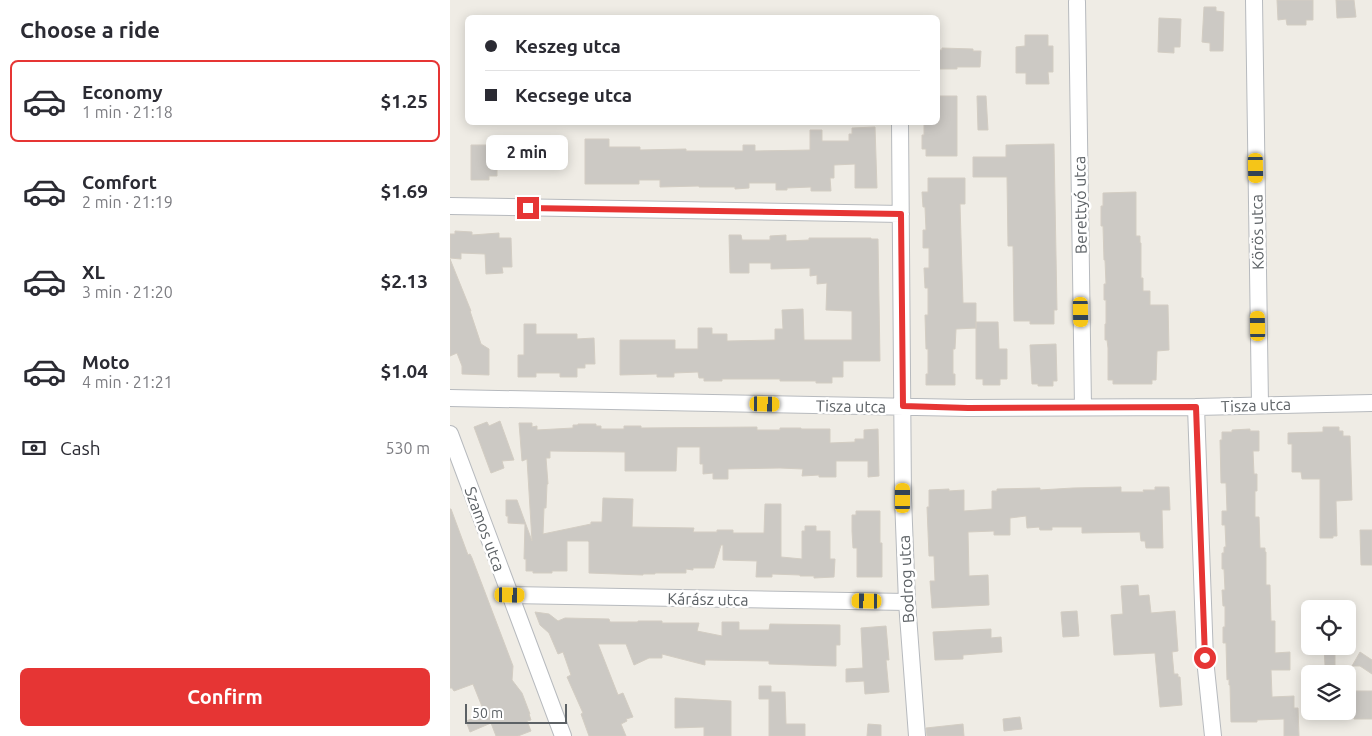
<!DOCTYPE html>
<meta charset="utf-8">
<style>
:root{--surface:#fff;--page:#f2f2f3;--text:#2b2b33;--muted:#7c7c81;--line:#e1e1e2;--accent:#e63534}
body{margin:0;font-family:Ubuntu,sans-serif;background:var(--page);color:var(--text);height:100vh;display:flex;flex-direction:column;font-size:19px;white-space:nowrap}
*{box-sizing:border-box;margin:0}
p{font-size:16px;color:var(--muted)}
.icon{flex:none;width:28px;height:28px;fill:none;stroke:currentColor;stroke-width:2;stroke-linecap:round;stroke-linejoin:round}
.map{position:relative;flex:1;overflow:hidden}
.panel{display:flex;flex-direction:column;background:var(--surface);width:450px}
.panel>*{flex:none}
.banner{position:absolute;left:15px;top:15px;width:475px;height:110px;border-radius:8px;box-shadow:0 2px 12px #0003;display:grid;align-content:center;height:110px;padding:0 20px;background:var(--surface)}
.buttons{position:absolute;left:851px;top:600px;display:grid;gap:10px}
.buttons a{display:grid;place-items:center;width:55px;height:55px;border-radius:8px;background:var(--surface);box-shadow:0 2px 12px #0003;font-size:25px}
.scale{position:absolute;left:15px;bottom:12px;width:102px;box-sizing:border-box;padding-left:5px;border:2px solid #5c6165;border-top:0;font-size:14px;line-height:18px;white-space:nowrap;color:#5c6165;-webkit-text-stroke:4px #fff;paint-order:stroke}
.end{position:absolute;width:22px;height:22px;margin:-11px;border:6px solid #e63534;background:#fff;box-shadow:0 0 0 2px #fff}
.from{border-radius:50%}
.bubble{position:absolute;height:35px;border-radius:8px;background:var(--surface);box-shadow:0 2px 12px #0003;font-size:16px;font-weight:700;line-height:35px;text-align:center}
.car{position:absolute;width:15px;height:30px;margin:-15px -8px;border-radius:6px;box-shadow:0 0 4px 1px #0007;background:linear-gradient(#f5c518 24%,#345 0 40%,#f5c518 0 76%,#345 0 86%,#f5c518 0)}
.banner b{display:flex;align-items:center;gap:18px;height:48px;font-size:19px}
.banner b+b{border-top:1px solid var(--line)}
.banner i{width:12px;height:12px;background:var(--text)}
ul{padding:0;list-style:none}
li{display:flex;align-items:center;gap:15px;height:82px;margin:0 10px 8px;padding:0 10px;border:2px solid transparent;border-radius:8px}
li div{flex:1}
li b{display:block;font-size:19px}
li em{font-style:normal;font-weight:700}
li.current{border-color:var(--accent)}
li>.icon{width:45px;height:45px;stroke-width:1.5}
h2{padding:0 20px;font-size:22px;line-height:60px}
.pay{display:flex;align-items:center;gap:12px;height:55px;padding:0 20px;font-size:19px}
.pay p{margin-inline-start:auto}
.button{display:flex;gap:10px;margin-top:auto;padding:10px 20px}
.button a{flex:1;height:58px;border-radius:8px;background:var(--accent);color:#fff;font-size:20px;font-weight:700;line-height:58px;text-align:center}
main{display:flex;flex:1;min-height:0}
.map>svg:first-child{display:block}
.building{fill:#ccc9c4;stroke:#d3cdc3}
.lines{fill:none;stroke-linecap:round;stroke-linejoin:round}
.street-casing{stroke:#b7babe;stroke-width:18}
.street{stroke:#fff;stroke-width:16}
.route{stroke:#e63534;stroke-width:6}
.labels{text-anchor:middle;stroke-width:5;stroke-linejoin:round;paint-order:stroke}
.street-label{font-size:16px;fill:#5c6165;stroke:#fff}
</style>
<main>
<section class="panel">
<h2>Choose a ride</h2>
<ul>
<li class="current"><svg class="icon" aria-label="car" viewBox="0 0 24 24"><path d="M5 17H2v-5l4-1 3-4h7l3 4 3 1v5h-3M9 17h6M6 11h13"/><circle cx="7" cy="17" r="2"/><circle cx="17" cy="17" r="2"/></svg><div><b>Economy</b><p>1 min · 21:18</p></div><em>$1.25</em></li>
<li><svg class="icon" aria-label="car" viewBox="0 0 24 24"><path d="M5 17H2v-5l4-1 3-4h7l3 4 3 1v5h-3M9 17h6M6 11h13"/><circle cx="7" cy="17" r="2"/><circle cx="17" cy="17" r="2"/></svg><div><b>Comfort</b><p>2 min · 21:19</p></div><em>$1.69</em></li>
<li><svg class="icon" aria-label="car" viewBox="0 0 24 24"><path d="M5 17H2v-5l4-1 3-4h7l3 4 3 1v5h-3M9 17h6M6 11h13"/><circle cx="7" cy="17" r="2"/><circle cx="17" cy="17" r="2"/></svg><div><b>XL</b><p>3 min · 21:20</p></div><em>$2.13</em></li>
<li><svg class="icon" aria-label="car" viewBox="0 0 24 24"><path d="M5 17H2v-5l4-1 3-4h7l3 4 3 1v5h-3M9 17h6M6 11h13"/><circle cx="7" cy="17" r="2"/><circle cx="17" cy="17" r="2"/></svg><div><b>Moto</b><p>4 min · 21:21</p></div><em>$1.04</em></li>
</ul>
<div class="pay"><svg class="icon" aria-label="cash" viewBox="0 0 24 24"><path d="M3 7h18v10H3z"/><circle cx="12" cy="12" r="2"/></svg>Cash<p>530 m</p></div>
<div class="button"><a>Confirm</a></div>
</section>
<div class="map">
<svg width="922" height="736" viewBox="0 0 922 736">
<rect width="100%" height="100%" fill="#efece5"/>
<path class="building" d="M827,0H863V20H856V25H837L836,19L828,20Z
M886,0H904L906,17L887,18Z
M754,7H766V11L774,12L773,51H760V43L752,42Z
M709,18L731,19L730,47H724V53L708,52Z
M575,35H598V46H603V72H598L599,84H576V73H566V47L575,46Z
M492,48L523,49V51H531L530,67H507V69H488V50H492Z
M488,96H507V156H476V149H472V135H474V122H488Z
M527,96H536L538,130H528Z
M425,127L427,188H405V164L384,165V178H380L381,191H361V187L337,188V190H326V183H299V188L285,189V187H249V186L210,187V180H189V184H135V139H159V147H190V150L236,149V151H293V145H305V151L360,150V130H372V141H399V134H402V128Z
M604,144L607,310H604V324H580V321H564L563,246H558L557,177H523V157H556V145Z
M21,145H47V176H39V180H21Z
M478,178H515V204H510L513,303H526V328L506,329L505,349H503V374H505V385H476V374H478V349H476L475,315H478V288H475L474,268H479V248H473V230H476L475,207H473L472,192H478Z
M686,192V236H690V243H691V278H693V291H700V305H718L719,350L707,351L706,380H702V384H663V380H658V348L657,340H655V324H656V300H654V284H656L655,260H654L653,226H651V206H653V193Z
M5,231L22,232V235L49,233V238H61L62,267H52L53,273L36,274L35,254L11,253V259L0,258V234H5Z
M279,235H291L292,240H320V236L336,235V241L359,240V238H421V239H428L430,361H393V377H382V383H366V381H330V379H272V381H254V378H249L248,372L224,373V377H207V374L170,375V340H225V349H248V328H262V334H277V341L325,340V329H333L332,310L353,309L354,340H402V311L376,310L377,283L367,284V275L360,276V268L321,269V263H299V273H280Z
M0,259L21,311H20L31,344L39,349V375L12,374V366L7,353L0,356Z
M526,322H548L549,349H557V379H550V385H533V379H526Z
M74,324H86V334H127V339L144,338L145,364H135V368H127V377H110V373H86V377H68V355H74Z
M606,344L607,381H603V386H588V384H582L580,345Z
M50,421L64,460L52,461L54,468L41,473L24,427L37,422L39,426Z
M69,423H82V427L87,426V430L123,428V425H128V424H146V426H151V429H174V426H191V428L307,427V430H330V428H351V429H380V443L405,442V439H414V430L428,429L429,476L418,477V461H386V477H369V475L352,476L353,469L330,468L278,469V479H263V473L253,474V464H250V447H227L226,471H175V452L100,451V458H96L98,484H97L96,508H94L93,534L141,524V522H152L153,498L183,499L182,527L244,528L243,532H267V530H283V533H314L315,504H331V557L352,559V531H355V526H366V531H380V559H385L384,577L364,578V576H350V575L322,574V577H306L307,561L273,560V545H271L264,568H243V570L236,569V573H205V574H193V575L139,573V542L138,541H117V571H102V573H83V571H76V559H74L75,524L58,523V516H56V500H67L82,541L77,459L72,461Z
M873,427H889V431H893V436H900L902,500L886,501L887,536H883V538H870V479H852L851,472H842V444H838V433L873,432Z
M800,429V431H809V451H803L804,474H807V491H805V517H809L810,548H815V552H816V585H820L821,621H825V653L840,652V670H821L822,696V697L844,696V708H848L849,736H834V719L807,720V722H781L780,685H779V679L777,680L776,643H773V627H775V606H773L772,590H775L774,569H772V553H774V547H776L775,525H772V511H777L776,483H771L770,440H772V432H782V430Z
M671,487V492H694L693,490H705V487H719L720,510H712L713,548H696L695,541H691L690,532L632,533V527H602V530H590L589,527L577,528L576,516L560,518V535H544V531L518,532L519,576L538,575L539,605L482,608L480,581H485L484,556H479L477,507H479V490L499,489V491L514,490V511L542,509V491H547V489L590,488V490L623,488Z
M0,509H1L18,555L20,554L22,558L63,666L62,680L72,693L80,714H79L81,720L77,721L81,731L68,736H46L41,723L20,732L16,721L35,714L23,684L4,691L2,688H0Z
M406,511H430V543H432V577H407V548H403L402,531V515H406Z
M910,530H922V565H911Z
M688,585L689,596L699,595L701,613L725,611L728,651L722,652L724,674H728V677H730L732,705L710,707L705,653L664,655L661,615L673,614L671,586Z
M627,611L629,636L613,637L611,612Z
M85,612L99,614L108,621L115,618L159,619L160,622H188V621H212V623H249L247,631L272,636V622H289V630H319L320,624L390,625V645H386V666L319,664V661L255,660V665L212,654V658H199L184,665L176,644H148L168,695L173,693L183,717L176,719L177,721L171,724L176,736H139L131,714L133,713L117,677L121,675L113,652L108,654L99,633L90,625Z
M436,626L439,660H436L439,692L415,694L414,681L396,682V669L413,668L411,628Z
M541,629V638L551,637L552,652L513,655V659L485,660L483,632Z
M874,646H885V665H875Z
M910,652L922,660V674L910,666H902Z
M309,686H321V692H335L336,724H355V736H319V699H309Z
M904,691H922V719H904Z
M225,698L281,701V736H254V727L225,728Z
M570,717L572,729L554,731L553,719Z
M418,724L431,725V736H417Z
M513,724L514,736H477L476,728Z"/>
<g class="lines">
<defs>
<path id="street" d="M804,0L810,405
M627,2L633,407
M450,122L453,498L457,602L467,736
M0,206L451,214
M0,398L518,408L746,407L922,403
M746,407L755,659L763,736
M0,434L113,736
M60,595L457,602"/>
</defs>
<use href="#street" class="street-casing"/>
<use href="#street" class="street"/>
</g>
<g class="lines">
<path class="route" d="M78,208L451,214L453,406L518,408L746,407L755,658"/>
</g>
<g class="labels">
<g class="street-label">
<text transform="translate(630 205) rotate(-91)" y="6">Berettyó utca</text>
<text transform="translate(807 232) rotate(-91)" y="6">Körös utca</text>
<text transform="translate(806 405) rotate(-2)" y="6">Tisza utca</text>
<text transform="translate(401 406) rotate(1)" y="6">Tisza utca</text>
<text transform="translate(35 529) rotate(70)" y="6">Szamos utca</text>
<text transform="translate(456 579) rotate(-93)" y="6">Bodrog utca</text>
<text transform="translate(258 599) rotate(1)" y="6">Kárász utca</text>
</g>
</g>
</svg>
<div class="buttons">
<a><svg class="icon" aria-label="locate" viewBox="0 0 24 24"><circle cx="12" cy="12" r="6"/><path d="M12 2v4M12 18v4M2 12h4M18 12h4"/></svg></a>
<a><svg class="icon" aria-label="layers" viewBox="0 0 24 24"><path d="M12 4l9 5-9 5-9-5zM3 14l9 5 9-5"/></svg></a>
</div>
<div class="scale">50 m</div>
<i class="end from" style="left:755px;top:658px"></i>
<i class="end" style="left:78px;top:208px"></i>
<div class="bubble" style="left:36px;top:135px;width:82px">2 min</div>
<i class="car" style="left:806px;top:168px;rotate:179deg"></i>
<i class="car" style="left:631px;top:312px;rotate:179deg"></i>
<i class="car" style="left:808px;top:326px;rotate:359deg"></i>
<i class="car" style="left:315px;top:404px;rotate:91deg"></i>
<i class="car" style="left:453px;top:498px;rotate:0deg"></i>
<i class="car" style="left:60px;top:595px;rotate:91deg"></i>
<i class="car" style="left:417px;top:601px;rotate:271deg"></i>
<div class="banner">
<b><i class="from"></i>Keszeg utca</b>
<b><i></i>Kecsege utca</b>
</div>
</div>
</main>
